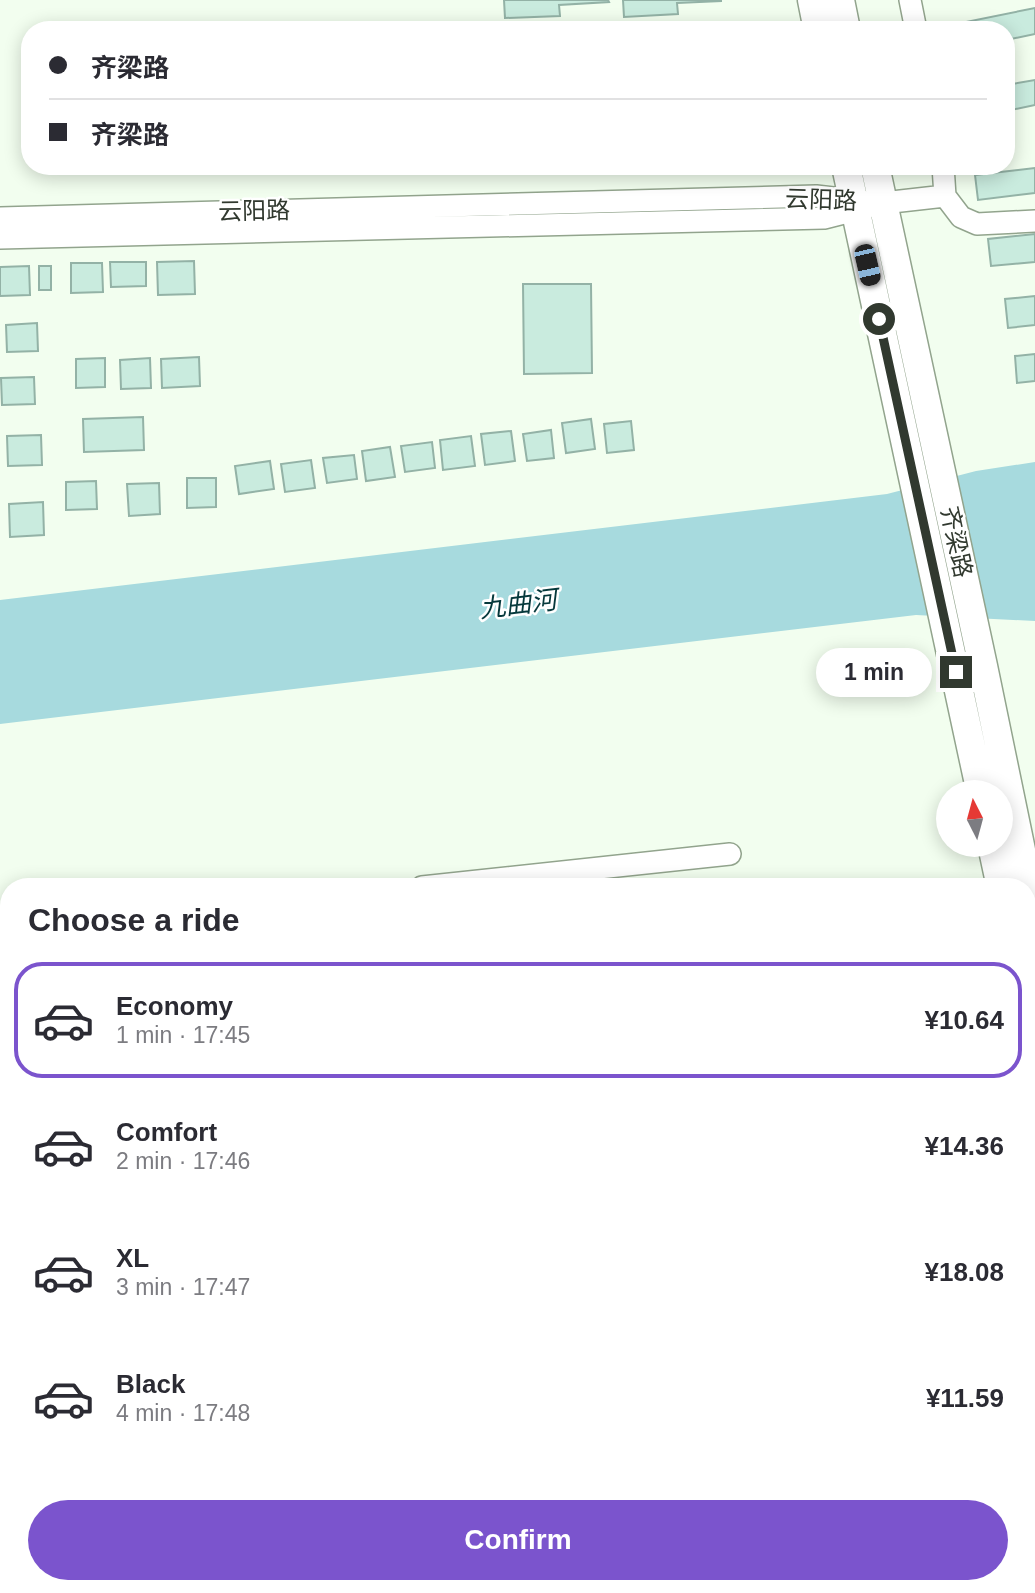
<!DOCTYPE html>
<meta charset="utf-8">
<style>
:root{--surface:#fff;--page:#f7f7f7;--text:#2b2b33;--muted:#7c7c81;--line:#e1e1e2;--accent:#7b54cd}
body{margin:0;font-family:Arial,"Noto Sans SC",sans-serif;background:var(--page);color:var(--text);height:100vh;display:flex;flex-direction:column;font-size:26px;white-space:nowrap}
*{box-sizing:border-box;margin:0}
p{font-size:23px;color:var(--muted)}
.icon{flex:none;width:38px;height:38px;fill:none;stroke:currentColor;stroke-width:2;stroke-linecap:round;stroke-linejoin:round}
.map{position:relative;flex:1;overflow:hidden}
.drawer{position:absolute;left:0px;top:878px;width:1036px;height:716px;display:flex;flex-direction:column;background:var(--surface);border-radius:28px 28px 0 0;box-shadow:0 4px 18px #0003}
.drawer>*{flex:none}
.hud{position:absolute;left:21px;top:21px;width:994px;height:154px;border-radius:28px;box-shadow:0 4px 18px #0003;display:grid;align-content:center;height:154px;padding:0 28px;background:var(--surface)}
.needle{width:46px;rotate:354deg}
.fabs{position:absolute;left:936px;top:780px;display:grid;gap:14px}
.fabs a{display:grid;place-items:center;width:77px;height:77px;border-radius:50%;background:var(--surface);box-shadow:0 4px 18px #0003;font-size:35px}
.end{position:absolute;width:32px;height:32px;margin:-16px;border:9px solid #31392f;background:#fff;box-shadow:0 0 0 4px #fff}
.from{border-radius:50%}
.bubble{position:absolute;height:49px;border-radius:24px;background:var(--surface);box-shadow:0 4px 18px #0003;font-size:23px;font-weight:600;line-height:49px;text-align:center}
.car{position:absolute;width:21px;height:42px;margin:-21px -10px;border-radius:9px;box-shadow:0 0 5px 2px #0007;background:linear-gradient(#222 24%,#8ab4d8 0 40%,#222 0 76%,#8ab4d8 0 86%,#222 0)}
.hud b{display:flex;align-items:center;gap:24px;height:66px;font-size:26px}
.hud b+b{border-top:2px solid var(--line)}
.hud i{width:18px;height:18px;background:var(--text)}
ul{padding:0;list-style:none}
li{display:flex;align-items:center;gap:21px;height:116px;margin:0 14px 10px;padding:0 14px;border:4px solid transparent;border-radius:28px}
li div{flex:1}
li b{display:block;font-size:26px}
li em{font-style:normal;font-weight:600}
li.selected{border-color:var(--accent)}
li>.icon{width:63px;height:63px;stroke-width:1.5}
h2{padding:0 28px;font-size:32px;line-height:84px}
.action{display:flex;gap:14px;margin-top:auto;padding:14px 28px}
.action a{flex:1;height:80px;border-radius:42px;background:var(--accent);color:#fff;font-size:28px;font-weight:600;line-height:80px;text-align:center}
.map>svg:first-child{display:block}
.water{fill:#a7dade}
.building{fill:#c9ebde;stroke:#93b2a6;stroke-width:2}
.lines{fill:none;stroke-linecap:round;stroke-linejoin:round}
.minor-casing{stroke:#92a48d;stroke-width:24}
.major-casing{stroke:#92a48d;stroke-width:31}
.minor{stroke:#fff;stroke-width:21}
.major{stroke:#fff;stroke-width:28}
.route{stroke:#31392f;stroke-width:9}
.labels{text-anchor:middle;stroke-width:5;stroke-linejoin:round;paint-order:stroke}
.street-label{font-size:24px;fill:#31392f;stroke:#fff}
.water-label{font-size:26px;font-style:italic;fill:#05383b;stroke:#fff}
</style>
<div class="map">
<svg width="1035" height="1593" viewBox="0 0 1035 1593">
<rect width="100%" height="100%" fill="#f2feef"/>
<path class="water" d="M1035,462V621L916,615L0,724V600L887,494L976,471Z"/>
<path class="building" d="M504,0H608L609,2L559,5L560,16L505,18Z
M623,0H721V1L677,3L678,14L624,17Z
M1035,8V34L1006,40V30H941V27Z
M1035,80V105L1006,111V85Z
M1035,168V193L978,200L975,175Z
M1035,234V262L991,266L988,239Z
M194,261L195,294L158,295L157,262Z
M110,262H146V286L111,287Z
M71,263H102L103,292L71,293Z
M29,266L30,295L0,296V267Z
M39,266H51V290H39Z
M523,284H591L592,373L524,374Z
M1035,296V325L1008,328L1005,299Z
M37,323L38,351L7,352L6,325Z
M1035,354V381L1017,383L1015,356Z
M199,357L200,386L162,388L161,359Z
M105,358V387L76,388V359Z
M150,358L151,388L121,389L120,360Z
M34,377L35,404L2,405L1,378Z
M143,417L144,450L84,452L83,419Z
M591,419L595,449L566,453L562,423Z
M631,421L634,450L607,453L604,424Z
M551,430L554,458L527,461L523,434Z
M511,431L515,461L485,465L481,434Z
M41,435L42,465L8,466L7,436Z
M471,436L475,466L443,470L440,440Z
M432,442L435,468L405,472L401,446Z
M390,447L395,477L366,481L362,451Z
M354,455L357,479L327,483L323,458Z
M311,460L315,488L285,492L281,464Z
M270,461L274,489L239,494L235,466Z
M187,478H216V507L187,508Z
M96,481L97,509L66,510V482Z
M159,483L160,514L129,516L127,484Z
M43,502L44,535L10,537L9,504Z
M9,987V1033L0,1034V988Z
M9,1209V1241L0,1242V1210Z
M9,1345V1376L0,1377V1347Z
M9,1436V1462L0,1463V1437Z
M9,1508V1539L0,1540V1509Z
M386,1586H430L432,1593H362Z
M748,1586H851L811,1593H749Z"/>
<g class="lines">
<defs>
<path id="minor" d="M910,0L916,30
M945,196L961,217L977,224L1035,221
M0,218L816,196L867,202
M0,238L824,218L883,203L945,196L943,166
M422,887L730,854
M0,932L9,931
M0,1576L9,1575
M208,1586L213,1593
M443,1586L444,1593
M118,1593L147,1586
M726,1593L729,1586
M855,1593L895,1586"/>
<path id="major" d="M812,0L818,30
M840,0L846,30
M846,166L981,793
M875,166L983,666L1035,918
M992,845L1001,887
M1027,1015L1035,1052"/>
</defs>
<use href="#minor" class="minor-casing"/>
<use href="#major" class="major-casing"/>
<use href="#minor" class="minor"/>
<use href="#major" class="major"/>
</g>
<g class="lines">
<path class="route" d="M879,319L956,672"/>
</g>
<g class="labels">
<g class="street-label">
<text transform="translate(821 200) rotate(2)" y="8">云阳路</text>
<text transform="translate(254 211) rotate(-1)" y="8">云阳路</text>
<text transform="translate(956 542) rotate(78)" y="8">齐梁路</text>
</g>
<g class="water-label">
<text transform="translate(518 604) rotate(-7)" y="9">九曲河</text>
</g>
</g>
</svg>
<div class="fabs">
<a><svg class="needle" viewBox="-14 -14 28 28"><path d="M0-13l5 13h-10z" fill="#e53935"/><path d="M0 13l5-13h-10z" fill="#7c7c81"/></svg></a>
</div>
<i class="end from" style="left:879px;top:319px"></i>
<i class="end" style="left:956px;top:672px"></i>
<div class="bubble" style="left:816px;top:648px;width:116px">1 min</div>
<i class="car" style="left:867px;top:265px;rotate:167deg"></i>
<div class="hud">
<b><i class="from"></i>齐梁路</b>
<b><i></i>齐梁路</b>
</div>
<section class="drawer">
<h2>Choose a ride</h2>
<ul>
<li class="selected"><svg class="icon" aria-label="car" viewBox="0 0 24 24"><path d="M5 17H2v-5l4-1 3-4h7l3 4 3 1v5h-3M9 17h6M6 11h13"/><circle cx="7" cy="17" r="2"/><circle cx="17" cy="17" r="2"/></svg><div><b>Economy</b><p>1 min · 17:45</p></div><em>¥10.64</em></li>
<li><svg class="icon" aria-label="car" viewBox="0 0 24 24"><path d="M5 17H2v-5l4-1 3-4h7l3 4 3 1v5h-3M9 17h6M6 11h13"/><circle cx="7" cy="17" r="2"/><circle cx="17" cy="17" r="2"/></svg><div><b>Comfort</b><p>2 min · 17:46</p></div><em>¥14.36</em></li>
<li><svg class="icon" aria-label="car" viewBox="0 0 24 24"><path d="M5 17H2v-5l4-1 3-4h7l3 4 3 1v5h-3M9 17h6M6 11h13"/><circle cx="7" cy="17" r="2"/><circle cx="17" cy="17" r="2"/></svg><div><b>XL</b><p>3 min · 17:47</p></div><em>¥18.08</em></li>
<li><svg class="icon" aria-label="car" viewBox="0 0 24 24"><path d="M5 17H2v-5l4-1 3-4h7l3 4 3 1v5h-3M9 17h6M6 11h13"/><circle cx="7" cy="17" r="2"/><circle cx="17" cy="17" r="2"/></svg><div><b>Black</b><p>4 min · 17:48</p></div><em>¥11.59</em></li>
</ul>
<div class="action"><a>Confirm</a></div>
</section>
</div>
